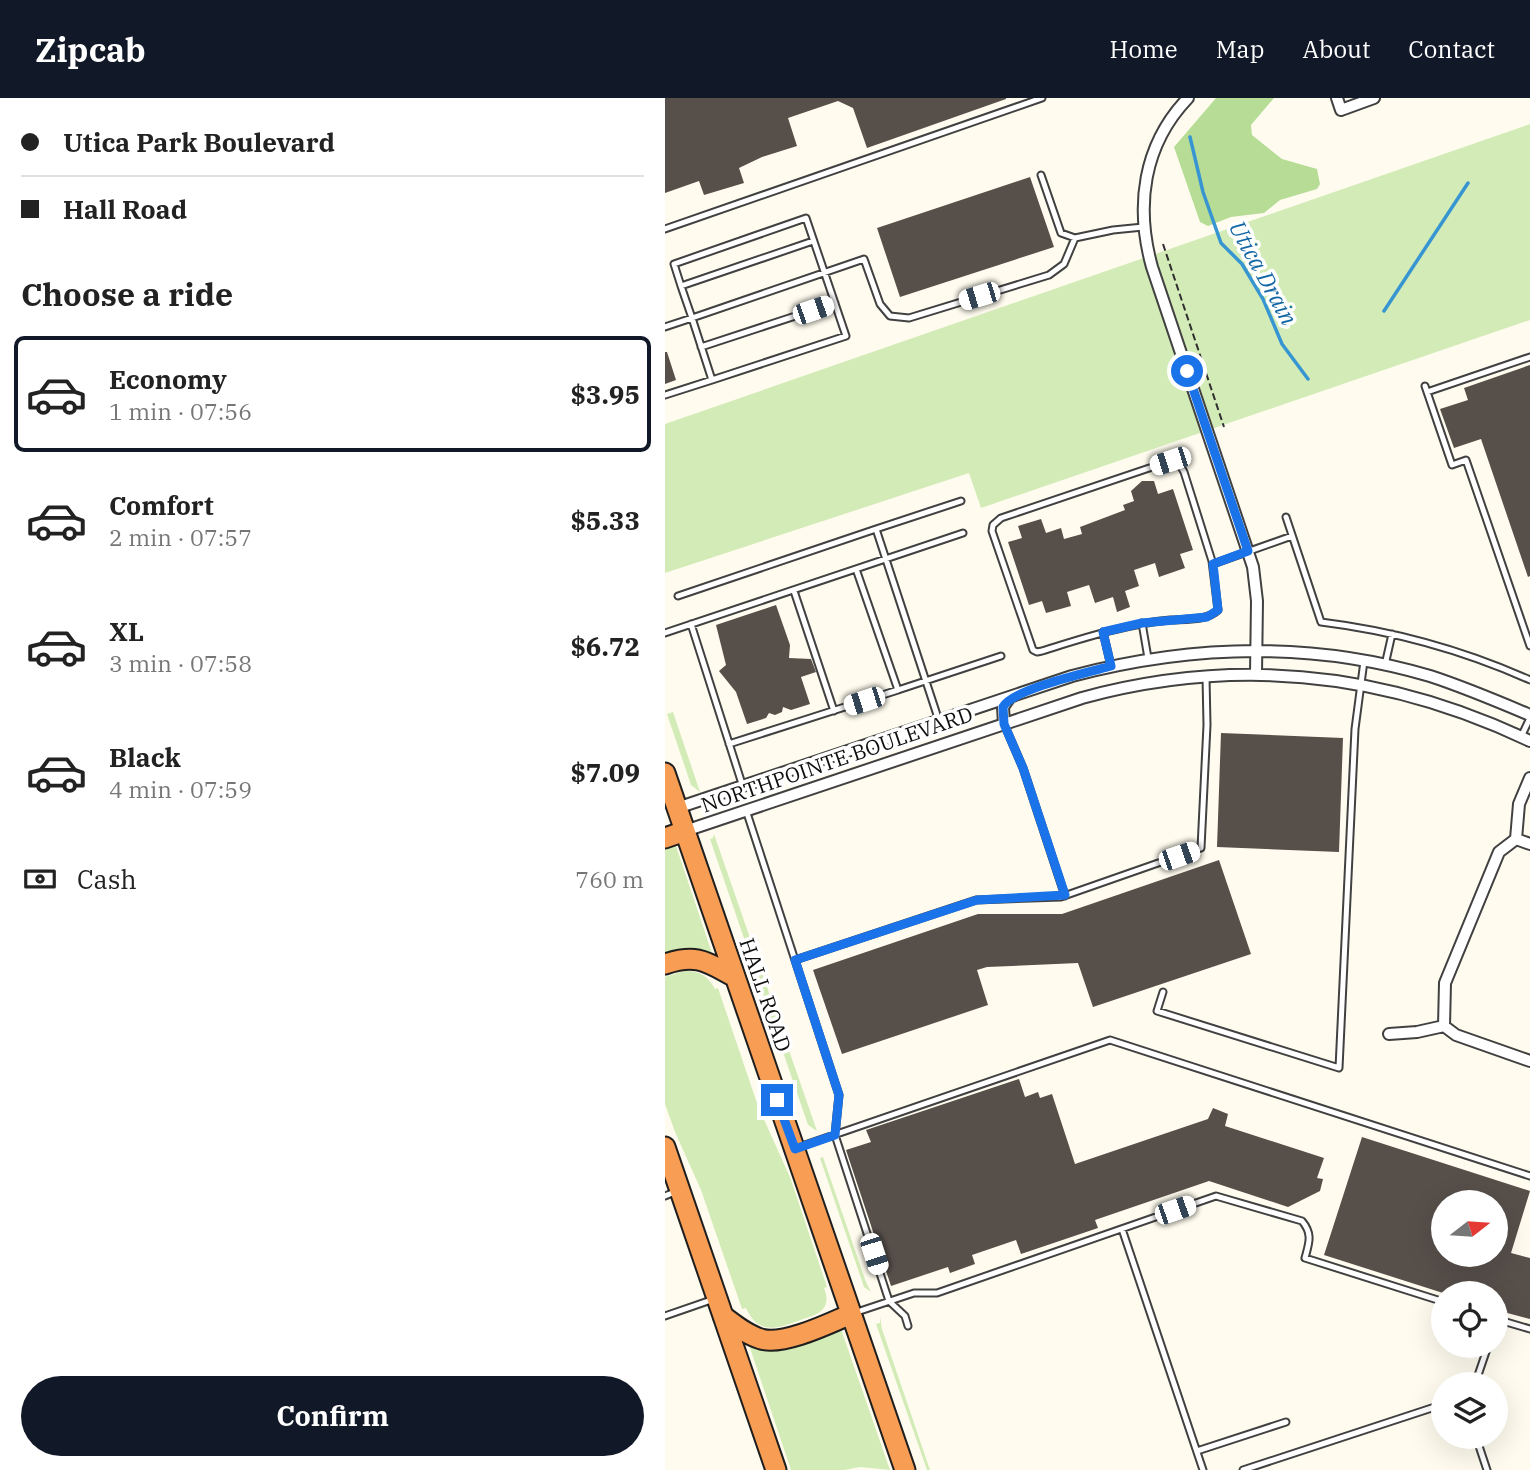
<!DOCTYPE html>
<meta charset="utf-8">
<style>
:root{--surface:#fff;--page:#f6f6f6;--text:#222;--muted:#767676;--line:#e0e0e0;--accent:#111827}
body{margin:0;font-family:"IBM Plex Serif",serif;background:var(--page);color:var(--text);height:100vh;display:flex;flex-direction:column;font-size:26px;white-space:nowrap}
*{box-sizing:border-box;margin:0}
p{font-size:23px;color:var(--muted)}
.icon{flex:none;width:38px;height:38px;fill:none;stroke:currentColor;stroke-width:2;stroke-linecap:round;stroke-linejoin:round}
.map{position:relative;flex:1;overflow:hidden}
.drawer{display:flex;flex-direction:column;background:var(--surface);width:665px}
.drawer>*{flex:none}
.guide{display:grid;align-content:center;height:154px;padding:0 21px;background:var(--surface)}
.needle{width:46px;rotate:73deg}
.tools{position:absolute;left:766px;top:1092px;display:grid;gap:14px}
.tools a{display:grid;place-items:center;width:77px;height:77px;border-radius:50%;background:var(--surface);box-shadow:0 7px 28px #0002;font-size:35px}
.end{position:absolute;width:32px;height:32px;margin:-16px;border:9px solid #1a73e8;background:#fff;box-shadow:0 0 0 4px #fff}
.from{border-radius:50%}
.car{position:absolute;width:21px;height:42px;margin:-21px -10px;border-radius:9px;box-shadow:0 0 5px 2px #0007;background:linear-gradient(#fff 24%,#345 0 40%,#fff 0 76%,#345 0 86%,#fff 0)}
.guide b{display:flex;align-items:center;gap:24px;height:66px;font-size:26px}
.guide b+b{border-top:2px solid var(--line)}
.guide i{width:18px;height:18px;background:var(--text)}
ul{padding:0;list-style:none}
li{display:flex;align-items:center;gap:21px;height:116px;margin:0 14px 10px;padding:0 7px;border:4px solid transparent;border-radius:10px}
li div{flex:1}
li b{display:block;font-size:26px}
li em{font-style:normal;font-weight:700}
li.selected{border-color:var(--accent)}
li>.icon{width:63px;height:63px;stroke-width:1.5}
h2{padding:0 21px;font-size:32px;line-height:84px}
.pay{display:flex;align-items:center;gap:18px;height:77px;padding:0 21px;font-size:26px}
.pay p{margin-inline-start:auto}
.primary-button{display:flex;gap:14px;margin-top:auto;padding:14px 21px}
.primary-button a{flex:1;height:80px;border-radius:42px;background:var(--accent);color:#fff;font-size:28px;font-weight:700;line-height:80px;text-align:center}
header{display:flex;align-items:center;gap:42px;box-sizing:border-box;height:98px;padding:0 35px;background:var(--accent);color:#fff}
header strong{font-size:33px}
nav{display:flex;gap:38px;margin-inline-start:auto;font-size:24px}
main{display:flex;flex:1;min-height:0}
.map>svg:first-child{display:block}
.green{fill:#d3ebb7}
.forest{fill:#b7dc96}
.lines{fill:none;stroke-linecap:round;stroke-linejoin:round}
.stream{stroke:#3796d1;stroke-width:3.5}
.building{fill:#574f4a;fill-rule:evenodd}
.lane-casing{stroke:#414141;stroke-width:9}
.street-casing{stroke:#414141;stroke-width:14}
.highway-casing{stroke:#1f1f1f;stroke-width:23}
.path{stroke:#303030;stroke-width:2;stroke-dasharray:7 3.5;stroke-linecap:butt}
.lane{stroke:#fff;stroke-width:5}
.street{stroke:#fff;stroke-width:10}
.highway{stroke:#f89d54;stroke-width:19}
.route{stroke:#1a73e8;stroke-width:9}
.labels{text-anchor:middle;stroke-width:7;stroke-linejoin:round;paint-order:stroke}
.street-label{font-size:21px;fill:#0e0e0e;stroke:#fff}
.water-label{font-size:23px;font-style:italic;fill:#1367a4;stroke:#fff}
</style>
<header>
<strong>Zipcab</strong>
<nav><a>Home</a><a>Map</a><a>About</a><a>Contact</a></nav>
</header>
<main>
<section class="drawer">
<div class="guide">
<b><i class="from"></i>Utica Park Boulevard</b>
<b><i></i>Hall Road</b>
</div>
<h2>Choose a ride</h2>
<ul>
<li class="selected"><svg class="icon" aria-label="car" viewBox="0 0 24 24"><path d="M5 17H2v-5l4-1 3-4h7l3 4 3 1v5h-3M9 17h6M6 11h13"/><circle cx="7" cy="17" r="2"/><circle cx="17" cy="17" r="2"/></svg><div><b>Economy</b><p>1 min · 07:56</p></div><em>$3.95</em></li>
<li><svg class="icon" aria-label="car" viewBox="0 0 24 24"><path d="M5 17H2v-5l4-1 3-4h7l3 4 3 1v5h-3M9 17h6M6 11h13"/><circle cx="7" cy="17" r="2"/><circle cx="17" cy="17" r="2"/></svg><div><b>Comfort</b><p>2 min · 07:57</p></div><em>$5.33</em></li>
<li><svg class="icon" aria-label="car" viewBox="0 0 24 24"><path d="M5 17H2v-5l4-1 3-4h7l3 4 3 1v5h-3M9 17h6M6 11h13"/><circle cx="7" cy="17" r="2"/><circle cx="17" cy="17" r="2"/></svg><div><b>XL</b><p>3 min · 07:58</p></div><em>$6.72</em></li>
<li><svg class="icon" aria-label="car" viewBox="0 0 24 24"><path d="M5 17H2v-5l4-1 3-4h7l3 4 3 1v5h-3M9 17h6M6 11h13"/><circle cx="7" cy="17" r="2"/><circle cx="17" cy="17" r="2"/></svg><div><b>Black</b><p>4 min · 07:59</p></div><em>$7.09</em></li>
</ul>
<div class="pay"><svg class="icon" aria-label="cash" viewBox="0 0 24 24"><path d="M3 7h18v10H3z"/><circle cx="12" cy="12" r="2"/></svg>Cash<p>760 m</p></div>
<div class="primary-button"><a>Confirm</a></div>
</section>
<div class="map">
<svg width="865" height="1372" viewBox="0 0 865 1372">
<rect width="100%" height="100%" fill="#fffcef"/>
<path class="green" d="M865,26V222L316,410L304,375L0,475V326Z
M8,614L35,694L26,687L2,616Z
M49,736L152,1033L143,1027L46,744L45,741L48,740Z
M10,747L11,748L47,855L20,851L0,856V749Z
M19,873C34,872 43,878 50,891L53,890L93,1008L125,1079L162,1189L159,1190C162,1197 163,1205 158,1211C153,1217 144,1219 138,1221C114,1230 94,1239 81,1210L77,1211L36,1092L10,1034L0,1006V879Z
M158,1059L201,1184L206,1194L199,1189L155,1060Z
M215,1218L217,1231L265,1372H262L211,1226L215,1225Z
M176,1231L225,1372L195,1369L179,1372H126L84,1247C121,1256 141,1243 176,1231Z"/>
<path class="forest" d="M551,0H609L586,27L587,37L617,61L652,71L655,86L652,91L615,102L599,115L566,119L543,128L535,124L509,49Z"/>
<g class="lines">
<path class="stream" d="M525,39L538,94L556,145L577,166L598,201L617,246L643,281
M719,213L803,85"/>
</g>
<path class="building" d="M0,0H341V1L202,50L188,10L173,3L123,20L132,48L97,59L74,70L79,85L39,97L34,83L0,95Z
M365,79L389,149L235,199L212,130Z
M0,254H2L11,282L0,286Z
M865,267V478L863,479L816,341L789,350L775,311L803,302L799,290Z
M477,383H489L493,396L508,391L528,452L515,456L520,470L494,479L490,465L469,472L474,488L460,493L465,509L452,514L448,499L430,505L424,487L402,494L406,508L381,515L377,503L364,507L343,444L357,440L353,428L376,421L381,435L396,430L399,441L417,436L415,429L460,412L458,407L469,403L466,393Z
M111,507L125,547L124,560L146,561L151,574L136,579L145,606L126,612L118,609L117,614L110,617L104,615L101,620L82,626L71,594L54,573L61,567L51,527Z
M556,635L678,640L674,754L552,749Z
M554,762L586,856L428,909L413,865L322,869L312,872L323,907L177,956L148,872L313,816H397Z
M354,981L360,999L373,994L375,1000L387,996L410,1066L543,1021L548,1010L563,1016L560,1028L659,1060L652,1080L658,1081L655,1093L623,1109L544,1083L430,1122L433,1130L356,1156L351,1142L307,1157L310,1166L285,1175L283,1169L226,1188L181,1052L206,1044L201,1032Z
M697,1039L865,1093L846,1155L865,1160V1221L831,1212V1195H778L659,1157ZM779,1104H831V1157H779Z"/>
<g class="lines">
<defs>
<path id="lane" d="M376,77L396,135L410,140
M0,131L377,0
M16,188L27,220L199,161L215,206L225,218L244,220L384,177L399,166L410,140L448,132L478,129
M0,229L27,220L47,282L0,297
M36,249L170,205
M47,282L181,238L141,120L9,166L16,188L148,143
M760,288L787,367L801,362L865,548
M762,294L865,259
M505,363C513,363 515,367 519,374L547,463L553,512C542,523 520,521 505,522C461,526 419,540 377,553L372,554L368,552L327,433L328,427L336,420Z
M621,419L656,524C729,533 798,552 865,582
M211,431L296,403
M548,466L627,438
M129,493L169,613
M13,498L211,431L274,623
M477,525L483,560
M26,526L78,689
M438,534L446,568
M0,535L298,435
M720,567L727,536
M233,592L336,558
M339,626L358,670L400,798
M856,639L865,620
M64,646L233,592L191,471
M81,712L174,997L170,1037L224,1203L240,1218L243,1228
M130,862L311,802L396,799L536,750L542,627L541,579
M498,894L492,913L674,970L690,631L699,563
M134,1049L445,942L865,1078
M0,1098L12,1093
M457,1131L538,1372
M189,1215L249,1195H272L551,1098L637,1123C648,1136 644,1145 640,1160L779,1204
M0,1218L49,1201
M831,1221L865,1231
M810,1286L823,1248
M811,1339L822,1372
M532,1353L621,1324
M578,1372L779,1306"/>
<path id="street" d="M523,0C478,47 470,108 487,169L588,469L592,503L591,576
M672,0L676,12L709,0
M339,626L338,609L345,599
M12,710L407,578C525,547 647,543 765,578C799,589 832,603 865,617
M20,733L417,600C571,558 721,574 865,643
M851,741L865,746
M779,928L780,885L834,754L851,741L854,706L865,680
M724,936L752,934L779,928L791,937L865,963"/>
<path id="highway" d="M0,675L240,1372
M0,740L20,733
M0,866C32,855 42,864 70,879
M0,1049L111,1372
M58,1218C70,1227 82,1237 96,1241C118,1248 165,1225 186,1216"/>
</defs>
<use href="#lane" class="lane-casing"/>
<use href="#street" class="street-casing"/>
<use href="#highway" class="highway-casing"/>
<path class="path" d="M498,146L559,329"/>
<use href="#lane" class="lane"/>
<use href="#street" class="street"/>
<use href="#highway" class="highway"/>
</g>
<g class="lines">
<path class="route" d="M112,1002L130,1051L170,1037L174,997L130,862L312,802L400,797L358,670L339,626L338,609C348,591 424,574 446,568L438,534L477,525L542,519L553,512L548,466L583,453L522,273"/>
</g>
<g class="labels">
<g class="street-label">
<text transform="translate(172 662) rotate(-19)" y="7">NORTHPOINTE BOULEVARD</text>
<text transform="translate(100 897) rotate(71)" y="7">HALL ROAD</text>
</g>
<g class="water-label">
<text transform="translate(598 175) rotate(61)" y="8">Utica Drain</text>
</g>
</g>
</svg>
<div class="tools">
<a><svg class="needle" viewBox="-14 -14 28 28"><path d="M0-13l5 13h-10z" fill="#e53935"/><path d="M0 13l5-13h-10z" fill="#767676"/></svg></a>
<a><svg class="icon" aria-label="locate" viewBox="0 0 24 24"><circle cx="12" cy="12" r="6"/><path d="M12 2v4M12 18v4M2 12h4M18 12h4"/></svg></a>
<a><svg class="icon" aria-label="layers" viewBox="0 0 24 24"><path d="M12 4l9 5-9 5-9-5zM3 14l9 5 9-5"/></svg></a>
</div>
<i class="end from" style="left:522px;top:273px"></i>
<i class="end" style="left:112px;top:1002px"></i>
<i class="car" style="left:314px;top:198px;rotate:253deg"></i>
<i class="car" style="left:148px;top:212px;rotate:71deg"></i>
<i class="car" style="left:505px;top:363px;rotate:252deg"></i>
<i class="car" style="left:199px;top:603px;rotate:252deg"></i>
<i class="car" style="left:514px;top:758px;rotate:71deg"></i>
<i class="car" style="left:510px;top:1112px;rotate:71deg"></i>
<i class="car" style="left:209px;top:1156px;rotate:162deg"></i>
</div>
</main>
